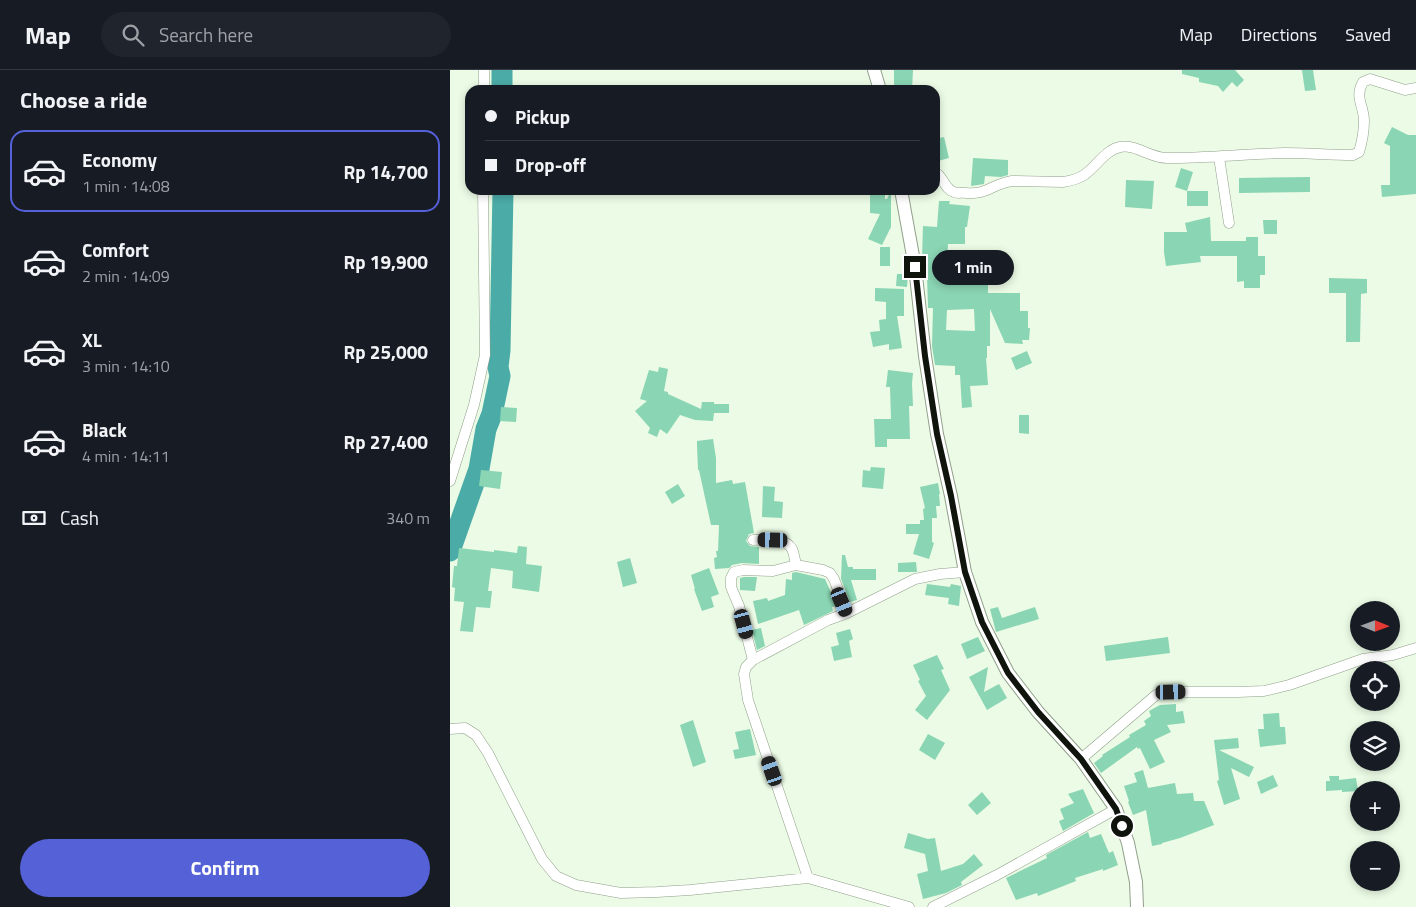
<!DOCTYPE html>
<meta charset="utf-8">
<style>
:root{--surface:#171b24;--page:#20242c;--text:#f1f3f6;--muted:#9ea1a6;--line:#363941;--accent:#5561d7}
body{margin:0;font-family:"Titillium Web",sans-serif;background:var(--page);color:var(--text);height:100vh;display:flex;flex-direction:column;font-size:19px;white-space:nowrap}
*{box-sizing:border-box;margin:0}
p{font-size:16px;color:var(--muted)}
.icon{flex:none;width:28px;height:28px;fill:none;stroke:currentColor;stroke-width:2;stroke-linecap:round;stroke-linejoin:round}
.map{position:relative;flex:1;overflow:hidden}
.side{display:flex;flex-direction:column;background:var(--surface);width:450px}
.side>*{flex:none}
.banner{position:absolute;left:15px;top:15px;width:475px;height:110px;border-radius:15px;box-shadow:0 2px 8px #0003;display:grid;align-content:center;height:110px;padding:0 20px;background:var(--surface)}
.needle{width:32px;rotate:91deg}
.fabs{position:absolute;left:900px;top:531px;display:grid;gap:10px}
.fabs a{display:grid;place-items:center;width:50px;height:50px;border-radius:50%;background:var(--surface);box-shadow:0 2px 8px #0003;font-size:25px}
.end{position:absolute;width:22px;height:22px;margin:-11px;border:6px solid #0f140d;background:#fff;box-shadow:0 0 0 2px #fff}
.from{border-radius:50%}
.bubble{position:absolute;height:35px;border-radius:18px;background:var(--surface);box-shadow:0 2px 8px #0003;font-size:16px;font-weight:700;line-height:35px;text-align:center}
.car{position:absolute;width:15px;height:30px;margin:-15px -8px;border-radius:6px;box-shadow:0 0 4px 1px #0007;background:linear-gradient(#222 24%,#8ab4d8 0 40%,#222 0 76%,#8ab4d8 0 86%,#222 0)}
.banner b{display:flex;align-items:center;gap:18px;height:48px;font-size:19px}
.banner b+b{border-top:1px solid var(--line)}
.banner i{width:12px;height:12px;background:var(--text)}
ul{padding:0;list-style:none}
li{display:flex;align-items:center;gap:15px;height:82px;margin:0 10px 8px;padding:0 10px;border:2px solid transparent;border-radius:15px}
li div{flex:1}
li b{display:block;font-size:19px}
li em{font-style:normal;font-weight:700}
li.on{border-color:var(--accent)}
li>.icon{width:45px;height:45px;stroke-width:1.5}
h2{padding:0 20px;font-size:22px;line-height:60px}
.pay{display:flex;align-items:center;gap:12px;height:55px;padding:0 20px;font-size:19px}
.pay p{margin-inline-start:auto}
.primary-button{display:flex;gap:10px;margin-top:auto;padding:10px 20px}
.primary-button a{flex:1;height:58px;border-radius:30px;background:var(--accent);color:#fff;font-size:20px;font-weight:700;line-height:58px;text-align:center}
header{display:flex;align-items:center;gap:30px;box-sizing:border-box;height:70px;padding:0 25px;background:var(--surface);border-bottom:1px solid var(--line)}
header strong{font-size:24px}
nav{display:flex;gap:28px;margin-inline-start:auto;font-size:18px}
.search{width:350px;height:45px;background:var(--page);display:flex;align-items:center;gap:12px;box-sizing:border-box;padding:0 18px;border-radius:28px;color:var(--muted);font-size:19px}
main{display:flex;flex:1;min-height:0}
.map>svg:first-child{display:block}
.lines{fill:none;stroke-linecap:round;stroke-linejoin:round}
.river{stroke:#4baba7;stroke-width:21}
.building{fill:#8ad5b3;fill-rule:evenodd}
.minor-casing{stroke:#919f8b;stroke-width:11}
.tertiary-casing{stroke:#919f8b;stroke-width:14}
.minor{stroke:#fff;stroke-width:10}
.tertiary{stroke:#fff;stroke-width:12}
.route{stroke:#0f140d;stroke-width:6}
</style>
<header>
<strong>Map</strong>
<div class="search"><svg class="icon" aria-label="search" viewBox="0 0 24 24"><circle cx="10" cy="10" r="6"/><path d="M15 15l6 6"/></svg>Search here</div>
<nav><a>Map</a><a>Directions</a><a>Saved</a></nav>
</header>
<main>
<section class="side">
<h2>Choose a ride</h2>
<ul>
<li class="on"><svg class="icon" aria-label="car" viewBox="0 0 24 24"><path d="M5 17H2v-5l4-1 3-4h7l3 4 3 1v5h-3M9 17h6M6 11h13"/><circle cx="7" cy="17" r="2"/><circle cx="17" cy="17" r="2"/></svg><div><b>Economy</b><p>1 min · 14:08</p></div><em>Rp 14,700</em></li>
<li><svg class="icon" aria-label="car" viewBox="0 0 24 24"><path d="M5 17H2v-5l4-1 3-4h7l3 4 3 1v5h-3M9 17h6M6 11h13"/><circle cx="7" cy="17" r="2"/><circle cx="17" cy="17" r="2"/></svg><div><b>Comfort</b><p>2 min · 14:09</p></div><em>Rp 19,900</em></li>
<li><svg class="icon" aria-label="car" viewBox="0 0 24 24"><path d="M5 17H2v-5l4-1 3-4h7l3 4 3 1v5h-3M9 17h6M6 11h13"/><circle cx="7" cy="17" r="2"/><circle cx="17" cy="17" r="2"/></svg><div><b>XL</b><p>3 min · 14:10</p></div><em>Rp 25,000</em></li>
<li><svg class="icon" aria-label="car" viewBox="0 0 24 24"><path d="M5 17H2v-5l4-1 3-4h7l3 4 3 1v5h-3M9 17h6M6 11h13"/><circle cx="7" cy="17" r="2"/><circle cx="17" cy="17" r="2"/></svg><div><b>Black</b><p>4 min · 14:11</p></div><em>Rp 27,400</em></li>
</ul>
<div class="pay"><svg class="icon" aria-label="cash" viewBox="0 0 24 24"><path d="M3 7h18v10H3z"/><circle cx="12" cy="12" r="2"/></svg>Cash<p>340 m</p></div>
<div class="primary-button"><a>Confirm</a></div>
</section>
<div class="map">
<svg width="966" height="837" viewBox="0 0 966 837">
<rect width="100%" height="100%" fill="#ebfbe5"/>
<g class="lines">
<path class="river" d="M52,20V0
M0,481L29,399L36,359L42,344L50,306L48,297L50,280L53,120"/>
</g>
<path class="building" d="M444,0H463L462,20H444Z
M732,0H785L794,10L787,17L782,12L773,22L768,16L749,12V8L732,4Z
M852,0H863L866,20L855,21Z
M942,57L958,65H966V124L932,127L931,115H940V76L934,73Z
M494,67L499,88L488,91L485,78V69Z
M523,88L558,90V105L551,107L535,106L534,114L521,116Z
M731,98L743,102L737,121L725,117Z
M860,107V122L789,123V108Z
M676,110L704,111L702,139L675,137Z
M441,120V157L432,175L418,169L430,144L420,143V125H435V129H437Z
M737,121H758V136H737Z
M489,131H500L499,134L520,136L517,157H515V174H498L497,198H522V202H525V203H538V223H570V241H578V258H580L579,270H572L573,274L555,273L540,239V276H537V288H536L538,315L520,316L522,337L512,338L510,305H505V296L485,295L482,276L483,238H478L477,205H474L472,188L473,156L487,157ZM524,239L525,261L496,260L497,240Z
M760,147L761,171H796V167H808V186H815V205H810V218H794V211L787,212V186H750L751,192L716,196L714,182V162H737L735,153Z
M813,150H827V164H814Z
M430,177H440V196H430Z
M447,204H458L457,217L446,216Z
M879,208L917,209V223L911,224L910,272H896V223H879Z
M425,218L454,219V246H447L452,278L439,280V274L423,277L420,262L430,261L429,250L436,249V232L425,231Z
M577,281L582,293L566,300L561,288Z
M209,297L218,299L214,321L218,322V324L251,339L252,332H264V334H279V343H264L263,351L245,350L230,345L217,364L210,359L207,367L198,363L200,358L185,341L197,331L190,329L199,300L208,302Z
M438,300L463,303L462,313L463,336H459L460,369H437V377H425L424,349H441L440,317H436Z
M51,337L67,338L66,352L50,351Z
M569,345H579V364L569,363Z
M263,369L266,388V413L282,410L283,414L295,412L304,463L299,464L296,471L300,476L309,477V494L292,493L282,495L279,498L265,499L264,488L267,487L266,481H268L269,455H261L249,400H248L247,375V371Z
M421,397L435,398L433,419L412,417L413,400L420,401Z
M31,400L52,402L50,419L29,416Z
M488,413L490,424H489L490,436H486L487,448H482V472L484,473L479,489L463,484L469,464H456V454H470V450H474L473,439L475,438L470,417Z
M228,414L235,426L222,434L215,422Z
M313,416L325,417L324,431L333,432L332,448L312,447Z
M68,476L77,477L76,494L92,496L89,522L62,518L63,501L41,498L38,521H42L40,538L26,537L23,562L10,561L14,532L4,531L5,518L2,517L4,496H7L9,478L44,482V480L67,483Z
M392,485H395L398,497H403V499H426V510H401L407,530L400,532L391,509Z
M180,488L187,513L173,517L167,492Z
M466,492L467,502H448V493Z
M259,498L269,524L261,527L264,537L252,541L244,519H245L241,505Z
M346,502L375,509L387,536L382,537L383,541L354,555L349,540L308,554L303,531L317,528L318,531L335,525L336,509L342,510V503Z
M294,507H307L305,521L290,520V508Z
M477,514L500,517L501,514L511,516L509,536L498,534L499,528L475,525Z
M548,537L552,548L585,537L589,549L546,562L540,539Z
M311,558L315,576L307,580L302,560Z
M400,559L403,569L399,571L402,587L384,591L381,577L389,575L386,563Z
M528,567L535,581L517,589L511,574Z
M718,567L720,583L656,591L654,576Z
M487,585L494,599L491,600L500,620L477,650L465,640L476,626L468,611L470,610L463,595Z
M538,597L534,622L549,614L557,628L537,640L519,607Z
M726,634V642L733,641L735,653L717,655L721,662L704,670L715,692L700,699L690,678L688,679L687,677L651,703L644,693L653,686L652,685L680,667L679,665L696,655L694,651L701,646L699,641L710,635Z
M829,643L830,657H835L836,674L810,677L808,659H814L813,644Z
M243,650L256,692L243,697L230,655Z
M300,659L306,685L285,689L283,680L289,679L285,662Z
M478,664L495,673L485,690L469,680Z
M788,668L789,678L769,680L804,697L799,707L781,698L790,729L774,735L767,711L769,710L764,670Z
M693,700L698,718L725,713L727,724L743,723L744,731H754L764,755L730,768L712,773V774L702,776L696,740L683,745L678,732L679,731L674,716L687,712L684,703Z
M823,705L828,716L811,724L807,712Z
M879,706H889V710L906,708L908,721L892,722V720L876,721V711H880Z
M633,719L644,743L613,761L609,751L614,749L610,739L624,733L618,724Z
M532,722L541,733L527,745L518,735Z
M638,762L640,768L651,764L659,783L663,781L668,795L653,801V799L625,808L626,811L588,826L587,823L566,830L556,808L597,788L596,785Z
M458,763L478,769L485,768L491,801L513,794L524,784L533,795L511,812L512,815L496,823L473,829L467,804L478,801L475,784L454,778Z"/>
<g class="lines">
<defs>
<path id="minor" d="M34,20V0
M769,87L779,153
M485,102C494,107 494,119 504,122C507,124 512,122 516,123C537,125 542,114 562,111L613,112C620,111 628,109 634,105C646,97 655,80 670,77C686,74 700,88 717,88C756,88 795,84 835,83C857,83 880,85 903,85L909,82C912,72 914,61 914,51C914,35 904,28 913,12L920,9L955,20L966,18
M0,411L24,335L35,285L33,120
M303,470C314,470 336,467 342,479C344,483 345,490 346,495
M303,590L289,536L281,517V508L284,502L293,500L323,501L346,495L373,500L380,503L384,509L397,543
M0,659L15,658L26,665L38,683L92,789L106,806L126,815L171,823L207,822L240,820L358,808L459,837
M631,689L706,625L721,622H788L814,621L839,615L913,589L943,585L966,578
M358,808L298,630L294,604L296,597L303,590L378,550L397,543L465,509L490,504L515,502
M483,837L547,805L666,739"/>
<path id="tertiary" d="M424,0L430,20
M451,120L465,197L475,286L487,364L501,426L515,502L532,552L558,603L588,642L631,689L666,739L678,773L686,812L687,837"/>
</defs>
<use href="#minor" class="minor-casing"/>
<use href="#tertiary" class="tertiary-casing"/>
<use href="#minor" class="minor"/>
<use href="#tertiary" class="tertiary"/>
</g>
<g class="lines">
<path class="route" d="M465,197L475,286L487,364L501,426L515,502L532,552L558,603L588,642L631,689L666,739L672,756"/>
</g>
</svg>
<div class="fabs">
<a><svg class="needle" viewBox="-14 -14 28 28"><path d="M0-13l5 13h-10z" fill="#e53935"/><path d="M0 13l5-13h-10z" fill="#9ea1a6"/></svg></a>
<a><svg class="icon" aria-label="locate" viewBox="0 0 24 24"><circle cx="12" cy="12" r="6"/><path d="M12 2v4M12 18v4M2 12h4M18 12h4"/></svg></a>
<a><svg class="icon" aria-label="layers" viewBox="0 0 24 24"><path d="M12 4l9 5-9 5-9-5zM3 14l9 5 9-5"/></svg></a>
<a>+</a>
<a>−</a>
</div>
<i class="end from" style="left:672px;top:756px"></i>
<i class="end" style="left:465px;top:197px"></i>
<div class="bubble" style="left:482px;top:180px;width:82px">1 min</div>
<i class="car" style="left:323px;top:470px;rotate:271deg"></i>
<i class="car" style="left:392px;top:532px;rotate:157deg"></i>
<i class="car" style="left:294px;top:554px;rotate:165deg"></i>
<i class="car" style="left:721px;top:622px;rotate:89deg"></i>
<i class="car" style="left:322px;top:701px;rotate:341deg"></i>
<div class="banner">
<b><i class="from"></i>Pickup</b>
<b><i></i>Drop-off</b>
</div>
</div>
</main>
